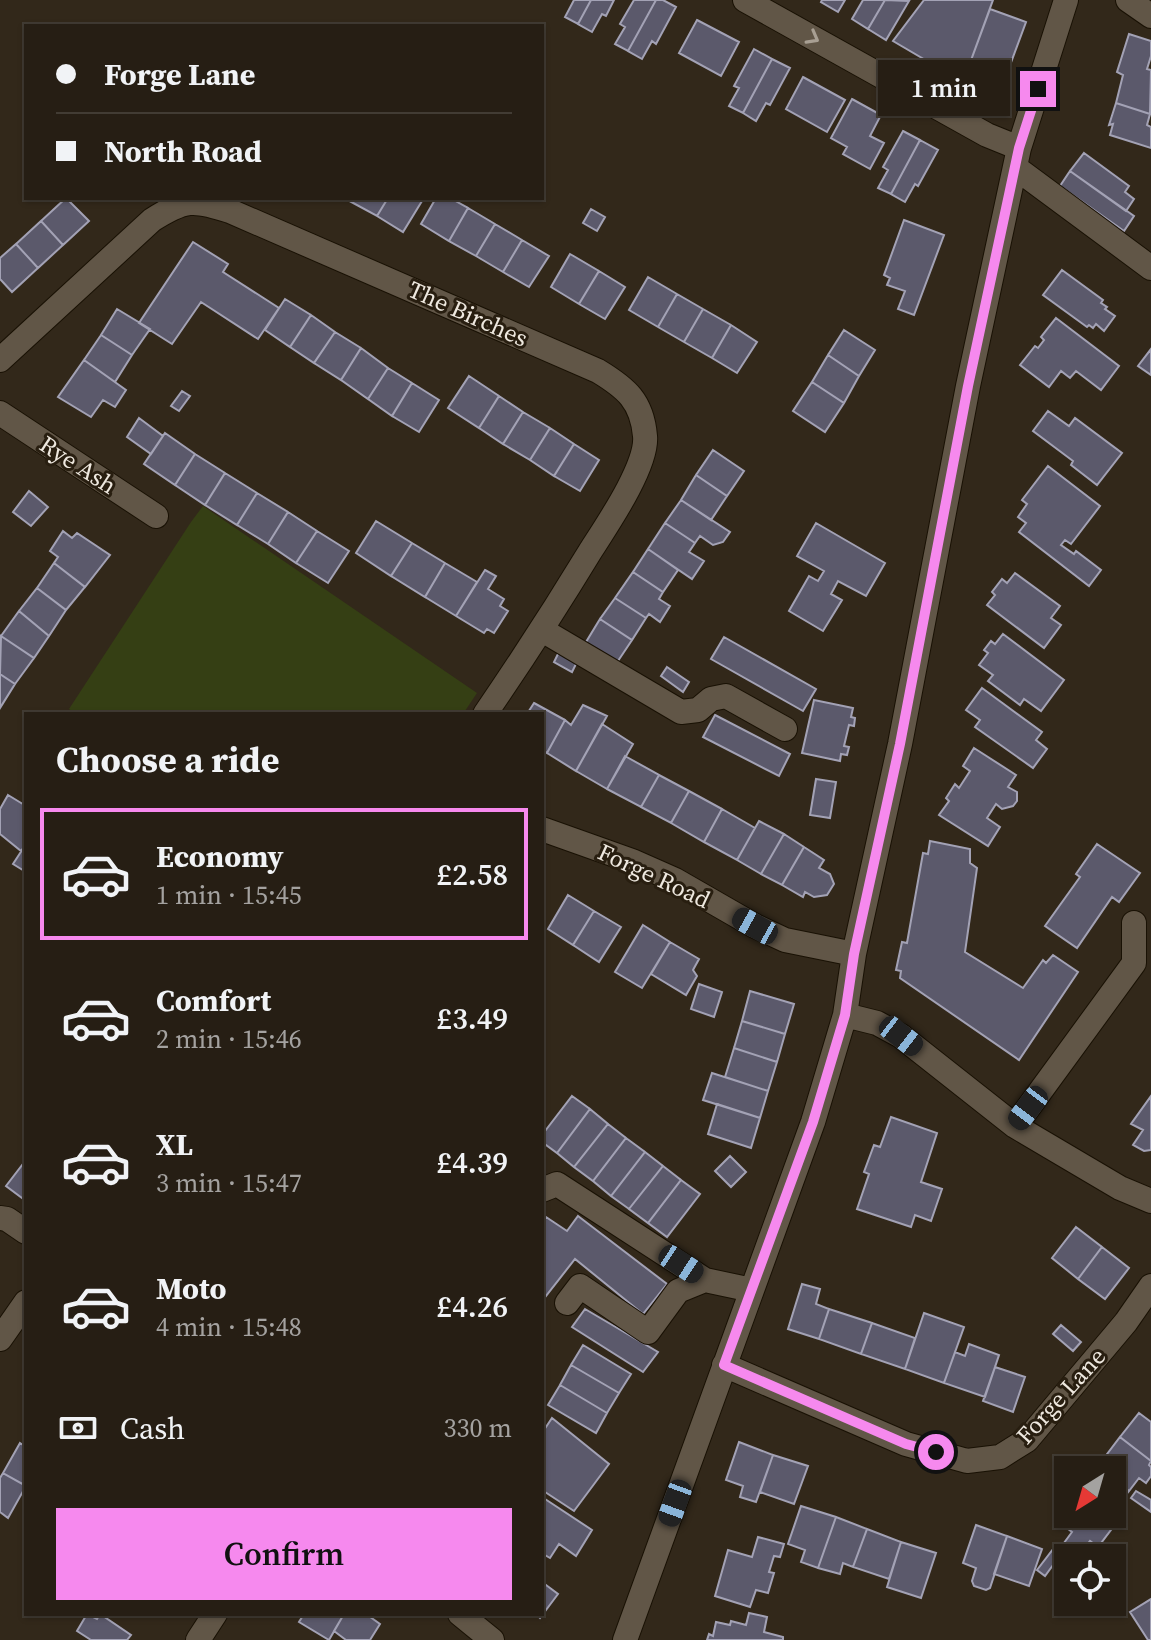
<!DOCTYPE html>
<meta charset="utf-8">
<style>
:root{--surface:#261e14;--page:#322b22;--text:#f1f3f6;--muted:#a4a2a0;--line:#423c34;--accent:#f689ee}
body{margin:0;font-family:"Source Serif 4",serif;background:var(--page);color:var(--text);height:100vh;display:flex;flex-direction:column;font-size:30px;white-space:nowrap}
*{box-sizing:border-box;margin:0}
p{font-size:26px;color:var(--muted)}
.icon{flex:none;width:44px;height:44px;fill:none;stroke:currentColor;stroke-width:2;stroke-linecap:round;stroke-linejoin:round}
.map{position:relative;flex:1;overflow:hidden}
.sheet{position:absolute;left:24px;top:712px;width:520px;height:904px;display:flex;flex-direction:column;background:var(--surface);border-radius:0px;box-shadow:0 2px 6px #0004,0 0 0 2px var(--line)}
.sheet>*{flex:none}
.guide{position:absolute;left:24px;top:24px;width:520px;height:176px;border-radius:0px;box-shadow:0 2px 6px #0004,0 0 0 2px var(--line);display:grid;align-content:center;height:176px;padding:0 32px;background:var(--surface)}
.needle{width:52px;rotate:217deg}
.fabs{position:absolute;left:1054px;top:1456px;display:grid;gap:16px}
.fabs a{display:grid;place-items:center;width:72px;height:72px;border-radius:0px;background:var(--surface);box-shadow:0 2px 6px #0004,0 0 0 2px var(--line);font-size:40px}
.end{position:absolute;width:36px;height:36px;margin:-18px;border:10px solid #f689ee;background:#111;box-shadow:0 0 0 4px #111}
.from{border-radius:50%}
.bubble{position:absolute;height:56px;border-radius:0px;background:var(--surface);box-shadow:0 2px 6px #0004,0 0 0 2px var(--line);font-size:26px;font-weight:600;line-height:56px;text-align:center}
.car{position:absolute;width:24px;height:48px;margin:-24px -12px;border-radius:10px;box-shadow:0 0 6px 2px #0007;background:linear-gradient(#222 24%,#8ab4d8 0 40%,#222 0 76%,#8ab4d8 0 86%,#222 0)}
.guide b{display:flex;align-items:center;gap:28px;height:76px;font-size:30px}
.guide b+b{border-top:2px solid var(--line)}
.guide i{width:20px;height:20px;background:var(--text)}
ul{padding:0;list-style:none}
li{display:flex;align-items:center;gap:24px;height:132px;margin:0 16px 12px;padding:0 16px;border:4px solid transparent;border-radius:0px}
li div{flex:1}
li b{display:block;font-size:30px}
li em{font-style:normal;font-weight:600}
li.selected{border-color:var(--accent)}
li>.icon{width:72px;height:72px;stroke-width:1.5}
h2{padding:0 32px;font-size:36px;line-height:96px}
.pay{display:flex;align-items:center;gap:20px;height:88px;padding:0 32px;font-size:30px}
.pay p{margin-inline-start:auto}
.primary-button{display:flex;gap:16px;margin-top:auto;padding:16px 32px}
.primary-button a{flex:1;height:92px;border-radius:0px;background:var(--accent);color:#111;font-size:32px;font-weight:600;line-height:92px;text-align:center}
.map>svg:first-child{display:block}
.green{fill:#353f14}
.building{fill:#5b596b;stroke:#a3a2b5;stroke-width:2}
.lines{fill:none;stroke-linecap:round;stroke-linejoin:round}
.minor-casing{stroke:#191104;stroke-width:26}
.minor{stroke:#615647;stroke-width:24}
.oneway{stroke:#a89f93}
.route{stroke:#f689ee;stroke-width:10}
.labels{text-anchor:middle;stroke-width:6;stroke-linejoin:round;paint-order:stroke}
.street-label{font-size:24px;fill:#eee8df;stroke:#281e10}
</style>
<div class="map">
<svg width="1151" height="1640" viewBox="0 0 1151 1640">
<rect width="100%" height="100%" fill="#32281a"/>
<path class="green" d="M203,506L477,693L463,714H76L69,709L191,522Z"/>
<path class="building" d="M574,0H591L578,24L565,17Z
M591,0H614L606,16L602,14L592,32L578,24Z
M634,0H656L628,51L615,44L625,27L620,24Z
M656,0H663L676,7L656,44L652,41L642,59L628,51Z
M822,0H845L838,12L821,2Z
M863,0H885L868,29L852,19Z
M885,0L909,1L886,40L868,29Z
M924,0H993L963,82L893,41Z
M990,9L1026,22L999,95L963,82Z
M697,20L739,42L721,76L679,53Z
M1129,34L1151,41V56L1147,69L1151,70L1150,114L1116,103L1123,75L1117,72Z
M754,49L772,59L743,113L729,106L739,88L734,86Z
M772,59L790,68L770,105L766,103L756,121L743,113Z
M803,77L845,100L827,132L786,109Z
M852,99L881,115L870,136L884,143L870,169L843,154L847,147L831,138Z
M1116,103L1150,114L1147,125L1151,127V148L1110,135L1113,124L1109,125Z
M903,131L920,140L891,194L878,188L888,170L883,167Z
M920,140L938,150L918,186L915,184L905,202L891,194Z
M1084,153L1129,186L1125,192L1134,199L1126,211L1070,171Z
M1070,171L1134,216L1124,231L1060,186Z
M66,198L89,221L63,245L41,221Z
M344,198H388L377,216Z
M388,198H418L422,201L403,232L377,216Z
M436,198H450L468,208L449,241L421,224Z
M468,208L495,224L476,256L449,241Z
M591,209L605,217L597,231L583,223Z
M904,220L944,235L914,315L898,309L905,291L887,285L890,278L884,275Z
M41,221L63,245L38,268L16,244Z
M495,224L522,240L503,272L476,256Z
M522,240L549,256L529,287L503,272Z
M193,242L228,264L223,272L279,308L258,339L201,302L172,344L139,323Z
M16,244L38,268L12,292L0,279V258Z
M570,254L599,271L579,304L551,287Z
M1062,270L1103,300L1101,303L1107,307L1105,309L1115,316L1104,331L1096,324L1093,328L1089,325L1087,327L1043,295Z
M599,271L625,287L605,319L579,304Z
M648,277L677,294L658,327L629,310Z
M677,294L703,309L684,342L658,327Z
M285,299L311,315L290,347L265,330Z
M117,309L150,329L132,355L101,335Z
M703,309L731,325L712,358L684,342Z
M311,315L335,332L314,363L290,347Z
M1056,318L1119,366L1101,390L1076,371L1070,378L1061,371L1049,387L1020,365L1035,346L1038,348L1044,340L1041,337Z
M731,325L757,342L737,373L712,358Z
M844,330L875,350L859,376L828,355Z
M335,332L361,348L341,380L314,363Z
M101,335L132,355L115,382L84,360Z
M361,348L388,368L368,399L341,380Z
M1151,349V375L1138,366Z
M828,355L859,376L844,403L812,382Z
M84,360L126,390L115,407L103,400L91,417L58,397Z
M388,368L412,383L392,416L368,399Z
M469,376L499,396L479,428L448,408Z
M812,382L844,403L825,432L793,411Z
M412,383L439,400L419,432L392,416Z
M182,391L190,396L179,411L171,406Z
M499,396L523,412L503,444L479,428Z
M1048,411L1069,426L1075,418L1122,453L1097,485L1071,465L1073,461L1033,431Z
M523,412L550,428L530,460L503,444Z
M139,418L163,436L151,454L127,437Z
M550,428L574,444L554,476L530,460Z
M165,433L195,454L175,485L144,464Z
M574,444L599,460L580,491L554,476Z
M713,450L744,471L727,496L696,475Z
M195,454L225,473L205,505L175,485Z
M1048,466L1100,506L1071,544L1065,540L1061,545L1074,554L1076,551L1101,570L1089,586L1019,532L1026,523L1018,517L1027,504L1022,500Z
M225,473L257,493L237,525L205,505Z
M696,475L727,496L711,520L681,500Z
M29,491L48,507L31,526L13,512Z
M257,493L288,512L268,544L237,525Z
M681,500L730,532L723,542L713,545L700,536L695,543L665,523Z
M288,512L317,531L296,563L268,544Z
M376,521L412,543L391,576L356,553Z
M665,523L695,543L689,552L704,561L692,579L648,549Z
M816,523L885,563L866,596L838,581L831,594L842,600L823,631L789,611L809,576L818,581L824,571L797,556Z
M63,531L72,538L77,533L110,555L85,587L54,563L58,557L50,551Z
M317,531L349,551L328,583L296,563Z
M412,543L445,563L425,597L391,576Z
M648,549L678,570L663,592L633,572Z
M54,563L85,587L66,610L37,588Z
M445,563L477,582L456,616L425,597Z
M485,570L496,576L488,589L504,599L500,606L508,611L494,633L487,629L484,633L456,616Z
M633,572L663,592L659,599L670,606L660,622L649,614L646,618L615,598Z
M1015,573L1060,606L1051,618L1061,625L1044,648L987,605L995,595L992,592L1002,579L1007,583Z
M37,588L66,610L49,636L19,611Z
M615,598L646,618L632,640L600,619Z
M19,611L49,636L34,658L1,636Z
M600,619L632,640L614,667L583,647Z
M1003,634L1064,680L1041,711L1024,699L1020,705L988,681L993,675L979,665L988,653L984,650L991,641L995,644Z
M1,636L34,658L15,684L0,674Z
M724,637L816,689L803,711L711,659Z
M559,652L577,662L572,672L554,662Z
M667,667L689,682L683,692L661,676Z
M0,674L15,684L0,708Z
M982,688L1042,732L1036,740L1047,749L1033,768L975,727L980,720L966,710Z
M814,700L853,708L851,717L855,718L854,726L849,725L844,746L849,747L847,755L841,754L840,761L802,753Z
M534,703L565,720L547,753L542,750V714H527Z
M583,705L607,716L576,771L547,753L565,720L571,725Z
M715,715L790,754L779,776L703,737Z
M602,724L633,744L607,789L576,771Z
M974,748L1016,775L1008,787L1017,792V801L1013,806L1002,809L996,804L987,818L1000,827L988,846L939,815L949,801L946,798L955,784L959,788L970,771L963,766Z
M625,756L659,775L641,807L607,789Z
M659,775L689,791L671,823L641,807Z
M816,779L836,782L830,818L810,815Z
M689,791L722,809L704,842L671,823Z
M8,795L26,806V844L21,851L0,834V809Z
M722,809L755,828L737,860L704,842Z
M759,821L784,834L761,874L737,860Z
M784,834L804,847L782,885L761,874Z
M930,841L970,849V863L977,868L965,952L1023,988L1043,960L1046,963L1053,955L1078,972L1019,1060L900,978L901,971L896,970L902,942L907,943L923,853L928,854Z
M26,844V872L13,864Z
M1097,844L1140,873L1119,902L1112,897L1077,948L1045,926L1080,877L1076,874Z
M804,847L824,860L819,868L830,874L834,884L827,895L814,897L805,892L803,897L782,885Z
M568,895L594,911L573,945L548,929Z
M594,911L621,927L599,962L573,945Z
M643,925L670,942L642,988L615,972Z
M670,942L699,959L693,970L697,976L686,995L651,974Z
M699,984L722,992L714,1017L691,1009Z
M750,991L794,1004L785,1034L742,1021Z
M742,1021L785,1034L777,1062L734,1048Z
M734,1048L777,1062L768,1091L725,1077Z
M712,1073L768,1091L760,1118L703,1100Z
M572,1096L590,1109L557,1153L542,1142V1135Z
M1151,1096V1150L1144,1151L1133,1145L1143,1130L1131,1124Z
M717,1104L760,1118L751,1148L708,1134Z
M590,1109L608,1124L574,1167L557,1153Z
M891,1117L937,1133L921,1182L942,1189L931,1221L915,1215L911,1227L857,1209L869,1174L864,1172L874,1145L880,1147Z
M608,1124L626,1138L593,1181L574,1167Z
M626,1138L645,1152L611,1196L593,1181Z
M645,1152L663,1166L629,1209L611,1196Z
M730,1156L746,1172L731,1187L715,1171Z
M26,1160V1201L6,1186Z
M663,1166L681,1180L648,1223L629,1209Z
M681,1180L700,1194L667,1237L648,1223Z
M578,1216L667,1284L643,1314L575,1259L542,1301V1222L546,1217L567,1231Z
M1076,1227L1102,1247L1078,1279L1052,1258Z
M1102,1247L1129,1268L1105,1299L1078,1279Z
M802,1284L820,1289L816,1304L829,1309L819,1339L788,1329Z
M585,1309L658,1352L643,1372L572,1327Z
M829,1309L872,1323L861,1354L819,1339Z
M924,1313L964,1327L944,1383L905,1369Z
M872,1323L915,1338L905,1369L861,1354Z
M1061,1325L1081,1342L1073,1351L1053,1334Z
M969,1344L999,1355L985,1397L944,1383L955,1352L965,1356Z
M583,1345L631,1374L619,1393L571,1365Z
M571,1365L619,1393L607,1413L560,1385Z
M995,1367L1025,1377L1013,1412L983,1401Z
M560,1385L607,1413L596,1433L548,1405Z
M1139,1413L1151,1422V1461L1120,1437Z
M552,1418L609,1464L574,1511L542,1490V1433Z
M1120,1437L1151,1461L1149,1465L1151,1467V1476L1146,1483L1139,1478L1129,1491L1112,1477V1470H1103L1098,1466Z
M739,1442L773,1455L756,1502L740,1497L743,1486L726,1480Z
M20,1443L26,1447V1486L3,1473Z
M773,1455L808,1466L794,1504L760,1492Z
M3,1473L26,1486L8,1518L0,1512V1478Z
M1112,1477L1129,1491L1112,1513Z
M1136,1491L1151,1500V1512L1131,1498Z
M542,1497L592,1530L576,1556L559,1544L550,1558L543,1554L542,1556Z
M1068,1503V1514H1106L1117,1522L1098,1547L1090,1541L1077,1558H1075L1061,1547L1072,1532L1055,1519Z
M801,1506L836,1517L818,1568L801,1562L805,1550L788,1544Z
M836,1517L867,1529L853,1567L843,1563L840,1574L818,1568Z
M976,1525L1007,1536L990,1588L986,1590L974,1586L972,1581L976,1568L963,1563Z
M867,1529L901,1542L889,1579L853,1567Z
M1007,1536L1042,1549L1029,1586L994,1574Z
M758,1537L784,1544L780,1557L774,1556L769,1572L774,1573L768,1593L756,1590L750,1607L715,1596L728,1550L752,1557Z
M901,1542L936,1553L921,1598L887,1587Z
M1057,1544L1064,1550L1045,1576L1037,1570Z
M542,1582L558,1594L540,1618L536,1614H542Z
M1151,1599V1640H1148L1130,1612Z
M749,1613L767,1617L764,1632L783,1637V1640H707L709,1634L713,1636L716,1622L730,1625L731,1621L746,1625Z
M87,1614L97,1619L100,1614L131,1635L127,1640H91L77,1631Z
M304,1614H344L329,1640L299,1622Z
M344,1614H366L380,1624L370,1640H346L334,1631Z"/>
<g class="lines">
<defs>
<path id="minor" d="M745,0L987,135L1019,148
M1128,0L1151,16
M1016,168L1151,268
M0,360L152,220C185,199 193,199 230,211L598,371C626,388 642,401 645,436C648,465 607,525 591,550C557,606 522,660 485,714
M0,413L156,516
M542,630L681,712L698,710L711,699L726,696L785,729
M542,829L632,861L675,880L755,926L785,940L854,954
M845,1015L877,1023L901,1036L1015,1126L1120,1188L1151,1201
M1015,1126L1134,963V923
M542,1190L557,1184L705,1280L752,1290
M0,1218L7,1219L26,1232
M567,1303L580,1286L648,1332L678,1291L705,1280
M0,1339L26,1302
M724,1365L906,1444L967,1461L1000,1457L1027,1440L1126,1322L1151,1286
M460,1614L492,1640
M198,1640L215,1614
M625,1640L813,1122L845,1015L854,954L900,744L968,386L1019,148L1066,0"/>
</defs>
<use href="#minor" class="minor-casing"/>
<use href="#minor" class="minor"/>
</g>
<defs><path id="oneway-chevron" d="M-2-3.5L2.5 0L-2 3.5" fill="none" stroke-width="1.6" stroke-linecap="round" stroke-linejoin="round" transform="scale(2)"/></defs>
<use class="oneway" href="#oneway-chevron" transform="translate(813 38) rotate(29)"/>
<g class="lines">
<path class="route" d="M936,1452L906,1444L724,1365L813,1122L845,1015L854,954L900,744L968,386L1019,148L1038,89"/>
</g>
<g class="labels">
<g class="street-label">
<text transform="translate(468 314) rotate(24)" y="8">The Birches</text>
<text transform="translate(78 465) rotate(33)" y="8">Rye Ash</text>
<text transform="translate(654 876) rotate(25)" y="8">Forge Road</text>
<text transform="translate(1061 1396) rotate(-48)" y="8">Forge Lane</text>
</g>
</g>
</svg>
<div class="fabs">
<a><svg class="needle" viewBox="-14 -14 28 28"><path d="M0-13l5 13h-10z" fill="#e53935"/><path d="M0 13l5-13h-10z" fill="#a4a2a0"/></svg></a>
<a><svg class="icon" aria-label="locate" viewBox="0 0 24 24"><circle cx="12" cy="12" r="6"/><path d="M12 2v4M12 18v4M2 12h4M18 12h4"/></svg></a>
</div>
<i class="end from" style="left:936px;top:1452px"></i>
<i class="end" style="left:1038px;top:89px"></i>
<div class="bubble" style="left:878px;top:60px;width:132px">1 min</div>
<i class="car" style="left:755px;top:926px;rotate:299deg"></i>
<i class="car" style="left:901px;top:1036px;rotate:128deg"></i>
<i class="car" style="left:1028px;top:1108px;rotate:217deg"></i>
<i class="car" style="left:681px;top:1264px;rotate:123deg"></i>
<i class="car" style="left:675px;top:1503px;rotate:200deg"></i>
<div class="guide">
<b><i class="from"></i>Forge Lane</b>
<b><i></i>North Road</b>
</div>
<section class="sheet">
<h2>Choose a ride</h2>
<ul>
<li class="selected"><svg class="icon" aria-label="car" viewBox="0 0 24 24"><path d="M5 17H2v-5l4-1 3-4h7l3 4 3 1v5h-3M9 17h6M6 11h13"/><circle cx="7" cy="17" r="2"/><circle cx="17" cy="17" r="2"/></svg><div><b>Economy</b><p>1 min · 15:45</p></div><em>£2.58</em></li>
<li><svg class="icon" aria-label="car" viewBox="0 0 24 24"><path d="M5 17H2v-5l4-1 3-4h7l3 4 3 1v5h-3M9 17h6M6 11h13"/><circle cx="7" cy="17" r="2"/><circle cx="17" cy="17" r="2"/></svg><div><b>Comfort</b><p>2 min · 15:46</p></div><em>£3.49</em></li>
<li><svg class="icon" aria-label="car" viewBox="0 0 24 24"><path d="M5 17H2v-5l4-1 3-4h7l3 4 3 1v5h-3M9 17h6M6 11h13"/><circle cx="7" cy="17" r="2"/><circle cx="17" cy="17" r="2"/></svg><div><b>XL</b><p>3 min · 15:47</p></div><em>£4.39</em></li>
<li><svg class="icon" aria-label="car" viewBox="0 0 24 24"><path d="M5 17H2v-5l4-1 3-4h7l3 4 3 1v5h-3M9 17h6M6 11h13"/><circle cx="7" cy="17" r="2"/><circle cx="17" cy="17" r="2"/></svg><div><b>Moto</b><p>4 min · 15:48</p></div><em>£4.26</em></li>
</ul>
<div class="pay"><svg class="icon" aria-label="cash" viewBox="0 0 24 24"><path d="M3 7h18v10H3z"/><circle cx="12" cy="12" r="2"/></svg>Cash<p>330 m</p></div>
<div class="primary-button"><a>Confirm</a></div>
</section>
</div>
